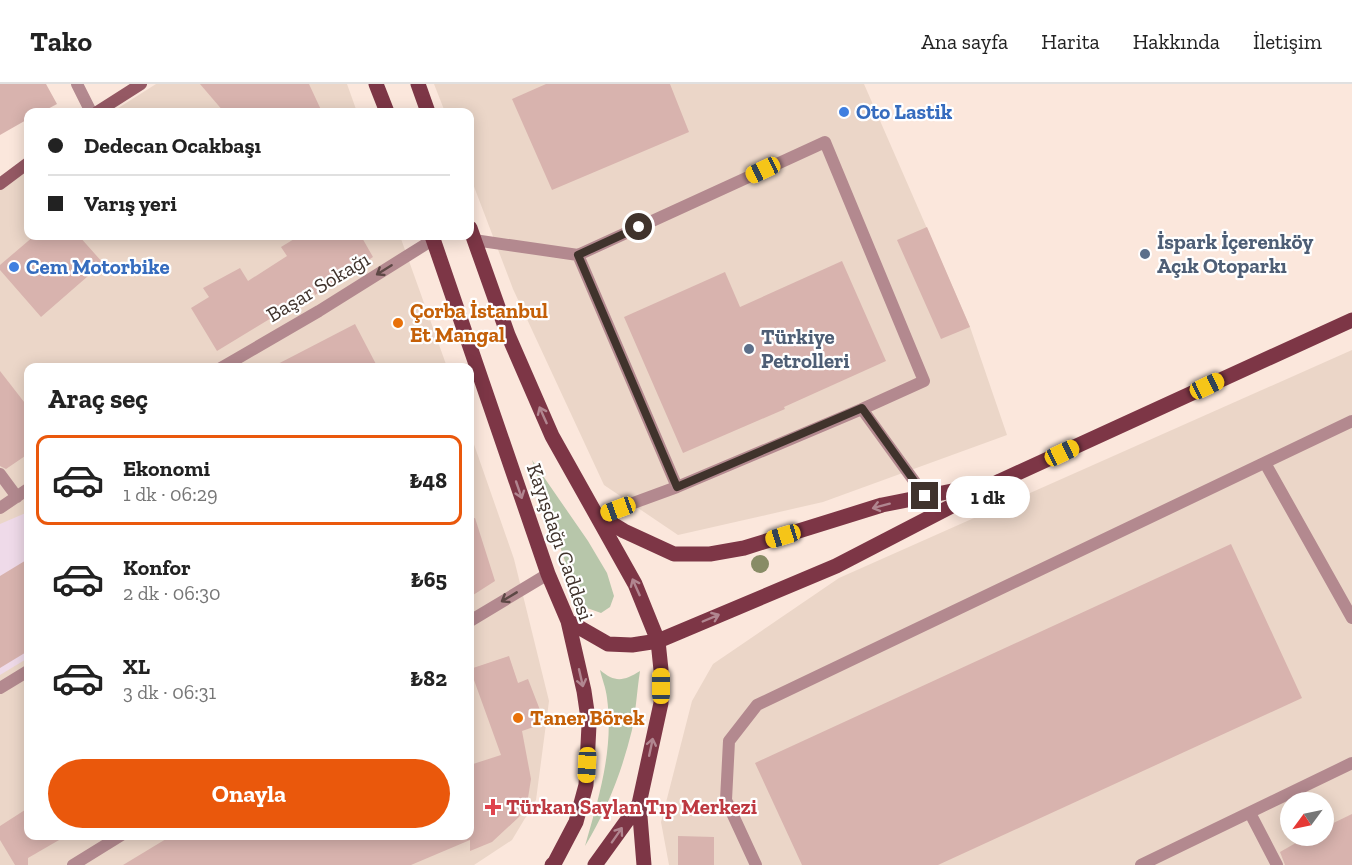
<!DOCTYPE html>
<html lang="tr">
<meta charset="utf-8">
<style>
:root{--surface:#fff;--page:#f6f6f6;--text:#222;--muted:#767676;--line:#e0e0e0;--accent:#ea580c}
body{margin:0;font-family:"Zilla Slab",serif;background:var(--page);color:var(--text);height:100vh;display:flex;flex-direction:column;font-size:22px;white-space:nowrap}
*{box-sizing:border-box;margin:0}
p{font-size:20px;color:var(--muted)}
.icon{flex:none;width:33px;height:33px;fill:none;stroke:currentColor;stroke-width:2;stroke-linecap:round;stroke-linejoin:round}
.map{position:relative;flex:1;overflow:hidden}
.side{position:absolute;left:24px;top:279px;width:450px;height:477px;display:flex;flex-direction:column;background:var(--surface);border-radius:12px;box-shadow:0 3px 15px #0003}
.side>*{flex:none}
.top-card{position:absolute;left:24px;top:24px;width:450px;height:132px;border-radius:12px;box-shadow:0 3px 15px #0003;display:grid;align-content:center;height:132px;padding:0 24px;background:var(--surface)}
.needle{width:39px;rotate:237deg}
.controls{position:absolute;left:1280px;top:708px;display:grid;gap:12px}
.controls a{display:grid;place-items:center;width:54px;height:54px;border-radius:50%;background:var(--surface);box-shadow:0 3px 15px #0003;font-size:30px}
.end{position:absolute;width:27px;height:27px;margin:-14px;border:8px solid #40332c;background:#fff;box-shadow:0 0 0 3px #fff}
.from{border-radius:50%}
.bubble{position:absolute;height:42px;border-radius:21px;background:var(--surface);box-shadow:0 3px 15px #0003;font-size:20px;font-weight:800;line-height:42px;text-align:center}
.car{position:absolute;width:18px;height:36px;margin:-18px -9px;border-radius:8px;box-shadow:0 0 4px 2px #0007;background:linear-gradient(#f5c518 24%,#345 0 40%,#f5c518 0 76%,#345 0 86%,#f5c518 0)}
.top-card b{display:flex;align-items:center;gap:21px;height:57px;font-size:22px}
.top-card b+b{border-top:2px solid var(--line)}
.top-card i{width:15px;height:15px;background:var(--text)}
ul{padding:0;list-style:none}
li{display:flex;align-items:center;gap:18px;height:90px;margin:0 12px 9px;padding:0 12px;border:3px solid transparent;border-radius:12px}
li div{flex:1}
li b{display:block;font-size:22px}
li em{font-style:normal;font-weight:800}
li.on{border-color:var(--accent)}
li>.icon{width:54px;height:54px;stroke-width:1.5}
h2{padding:0 24px;font-size:27px;line-height:72px}
.cta{display:flex;gap:12px;margin-top:auto;padding:12px 24px}
.cta a{flex:1;height:69px;border-radius:36px;background:var(--accent);color:#fff;font-size:24px;font-weight:800;line-height:69px;text-align:center}
header{display:flex;align-items:center;gap:36px;box-sizing:border-box;height:84px;padding:0 30px;background:var(--surface);border-bottom:2px solid var(--line)}
header strong{font-size:28px}
nav{display:flex;gap:33px;margin-inline-start:auto;font-size:21px}
.map>svg:first-child{display:block}
.commercial{fill:#ebd6c8;fill-rule:evenodd}
.education{fill:#efdae9}
.green{fill:#b7c6aa}
.building{fill:#d8b3ae}
.lines{fill:none;stroke-linecap:round;stroke-linejoin:round}
.lane{stroke:#b3898f;stroke-width:12}
.street{stroke:#b3898f;stroke-width:12}
.secondary{stroke:#955964;stroke-width:12}
.primary{stroke:#7d3646;stroke-width:15}
.tree{fill:#888c66}
.oneway{stroke:#5d4845}
.oneway2{stroke:#b18690}
.route{stroke:#40332c;stroke-width:8}
.shop-dot{fill:#3f7fe0;stroke:#fff;stroke-width:2}
.service-dot{fill:#5c6f8a;stroke:#fff;stroke-width:2}
.food-dot{fill:#e8710a;stroke:#fff;stroke-width:2}
.health-dot{fill:#e0444e;stroke:#fff;stroke-width:2}
.labels{text-anchor:middle;stroke-width:4.5;stroke-linejoin:round;paint-order:stroke}
.shop-label{font-size:21px;font-weight:bold;fill:#366cbe;stroke:#fff;text-anchor:start}
.service-label{font-size:21px;font-weight:bold;fill:#4e5e75;stroke:#fff;text-anchor:start}
.street-label{font-size:21px;fill:#40332c;stroke:#fff}
.food-label{font-size:21px;font-weight:bold;fill:#c56008;stroke:#fff;text-anchor:start}
.health-label{font-size:21px;font-weight:bold;fill:#be3a42;stroke:#fff;text-anchor:start}
</style>
<header>
<strong>Tako</strong>
<nav><a>Ana sayfa</a><a>Harita</a><a>Hakkında</a><a>İletişim</a></nav>
</header>
<div class="map">
<svg width="1352" height="781" viewBox="0 0 1352 781">
<rect width="100%" height="100%" fill="#fbe7dc"/>
<path class="commercial" d="M156,0H347L357,28H112Z
M434,0H864L970,243L1007,351L823,418L678,451L604,401L513,205L470,92V28H445Z
M28,83V152H400L447,283L28,284V752H470V349L514,475L549,617L536,716L512,756L474,781H0V102Z
M1352,266V781H669L661,738L692,617L713,580L839,494ZM1290,718H1323V752H1290Z"/>
<path class="education" d="M28,428V574L0,591V440Z"/>
<path class="green" d="M532,376L588,457L607,489L614,512L610,523L601,529L587,524L573,502Z
M600,586C615,599 624,597 640,587C637,606 636,627 632,646C622,687 607,726 585,762C599,713 614,665 607,614C606,604 602,595 600,586Z"/>
<path class="building" d="M0,0H46L57,20L42,28H28V35L0,51Z
M200,0H309L322,28H224Z
M546,0H670L689,48L552,106L512,15Z
M927,143L970,243L941,255L897,156Z
M34,152H79L103,179L41,233L0,186V181Z
M299,152H361L373,173L315,211L314,208L217,267L191,224L209,213L203,204L240,184L248,197L287,172L281,163Z
M842,177L886,277L784,323L785,325L683,369L624,233L725,188L740,223Z
M355,240L378,284H270Z
M0,287L28,323V370L6,385L0,382Z
M475,434L495,497L470,513V435Z
M1231,460L1302,614L938,781H802L755,679Z
M28,475V567L0,584V492Z
M509,572L518,599L528,595L545,639L522,647L531,695L528,714L519,733L492,758L470,767V756L411,781H123L171,752H470V681L501,671L470,585Z
M28,724V752H66L28,774V781H15L0,756V742Z
M1352,730V781H1285L1280,768L1308,752H1323V744Z
M678,752L714,753V781H678Z"/>
<g class="lines">
<path class="lane" d="M474,156L578,171L677,403
M578,171L825,58L924,297L862,325
M1265,379L1352,534
M598,432L677,403L862,325L925,412
M1250,729L1277,781
M756,781L726,716L729,657L757,621L1352,337
M1141,781L1352,679"/>
<path class="street" d="M77,0L91,28
M221,284L319,227L434,155
M0,390L17,413
M0,424L28,405
M470,537L548,490
M0,604L28,587
M73,781L120,752"/>
<path class="secondary" d="M97,28L141,0
M0,100L28,79"/>
<path class="primary" d="M376,0L387,28
M418,0L428,28
M470,144L508,251L552,352L635,500L658,557L661,586V619L639,720L644,781
M432,152L548,490L568,537L584,607L589,641L586,701L576,738L555,778L552,781
M599,432L624,447L674,470H710L744,464L882,421L982,401
M568,537L608,560L632,561L658,557L836,482L1000,397L1352,236
M595,781L639,720"/>
</g>
<circle class="tree" cx="760" cy="480" r="9"/>
<defs><path id="oneway-shaft" d="M-6 0H5M1.5-3L5.5 0L1.5 3" fill="none" stroke-width="1.6" stroke-linecap="round" stroke-linejoin="round" transform="scale(1.5)"/></defs>
<g class="oneway">
<use href="#oneway-shaft" transform="translate(384 186) rotate(148)"/>
<use href="#oneway-shaft" transform="translate(509 513) rotate(149)"/>
</g>
<g class="oneway2">
<use href="#oneway-shaft" transform="translate(543 331) rotate(-114)"/>
<use href="#oneway-shaft" transform="translate(519 406) rotate(71)"/>
<use href="#oneway-shaft" transform="translate(881 422) rotate(165)"/>
<use href="#oneway-shaft" transform="translate(636 503) rotate(-114)"/>
<use href="#oneway-shaft" transform="translate(711 534) rotate(-23)"/>
<use href="#oneway-shaft" transform="translate(581 594) rotate(77)"/>
<use href="#oneway-shaft" transform="translate(651 663) rotate(-78)"/>
<use href="#oneway-shaft" transform="translate(617 751) rotate(-55)"/>
</g>
<g class="lines">
<path class="route" d="M639,143L578,171L677,403L862,324L925,412"/>
</g>
<g class="shop-dot">
<circle cx="844" cy="28" r="6"/>
<circle cx="14" cy="183" r="6"/>
</g>
<g class="service-dot">
<circle cx="1145" cy="170" r="6"/>
<circle cx="749" cy="265" r="6"/>
</g>
<g class="food-dot">
<circle cx="398" cy="239" r="6"/>
<circle cx="518" cy="634" r="6"/>
</g>
<path class="health-dot" d="M490 714h6v6h6v6h-6v6h-6v-6h-6v-6h6z"/>
<g class="labels">
<g class="shop-label">
<text x="856" y="35">Oto Lastik</text>
<text x="26" y="190">Cem Motorbike</text>
</g>
<g class="service-label">
<text x="1157" y="165">İspark İçerenköy<tspan x="1157" dy="24">Açık Otoparkı</tspan></text>
<text x="761" y="260">Türkiye<tspan x="761" dy="24">Petrolleri</tspan></text>
</g>
<g class="street-label">
<text transform="translate(318 203) rotate(-31)" y="7">Başar Sokağı</text>
<text transform="translate(560 458) rotate(71)" y="7">Kayışdağı Caddesi</text>
</g>
<g class="food-label">
<text x="410" y="234">Çorba İstanbul<tspan x="410" dy="24">Et Mangal</tspan></text>
<text x="530" y="641">Taner Börek</text>
</g>
<g class="health-label">
<text x="506" y="730">Türkan Saylan Tıp Merkezi</text>
</g>
</g>
</svg>
<div class="controls">
<a><svg class="needle" viewBox="-14 -14 28 28"><path d="M0-13l5 13h-10z" fill="#e53935"/><path d="M0 13l5-13h-10z" fill="#767676"/></svg></a>
</div>
<i class="end from" style="left:639px;top:143px"></i>
<i class="end" style="left:925px;top:412px"></i>
<div class="bubble" style="left:946px;top:392px;width:84px">1 dk</div>
<i class="car" style="left:763px;top:86px;rotate:245deg"></i>
<i class="car" style="left:1207px;top:302px;rotate:65deg"></i>
<i class="car" style="left:1062px;top:369px;rotate:65deg"></i>
<i class="car" style="left:618px;top:425px;rotate:250deg"></i>
<i class="car" style="left:783px;top:452px;rotate:253deg"></i>
<i class="car" style="left:661px;top:602px;rotate:0deg"></i>
<i class="car" style="left:587px;top:681px;rotate:183deg"></i>
<div class="top-card">
<b><i class="from"></i>Dedecan Ocakbaşı</b>
<b><i></i>Varış yeri</b>
</div>
<section class="side">
<h2>Araç seç</h2>
<ul>
<li class="on"><svg class="icon" aria-label="car" viewBox="0 0 24 24"><path d="M5 17H2v-5l4-1 3-4h7l3 4 3 1v5h-3M9 17h6M6 11h13"/><circle cx="7" cy="17" r="2"/><circle cx="17" cy="17" r="2"/></svg><div><b>Ekonomi</b><p>1 dk · 06:29</p></div><em>₺48</em></li>
<li><svg class="icon" aria-label="car" viewBox="0 0 24 24"><path d="M5 17H2v-5l4-1 3-4h7l3 4 3 1v5h-3M9 17h6M6 11h13"/><circle cx="7" cy="17" r="2"/><circle cx="17" cy="17" r="2"/></svg><div><b>Konfor</b><p>2 dk · 06:30</p></div><em>₺65</em></li>
<li><svg class="icon" aria-label="car" viewBox="0 0 24 24"><path d="M5 17H2v-5l4-1 3-4h7l3 4 3 1v5h-3M9 17h6M6 11h13"/><circle cx="7" cy="17" r="2"/><circle cx="17" cy="17" r="2"/></svg><div><b>XL</b><p>3 dk · 06:31</p></div><em>₺82</em></li>
</ul>
<div class="cta"><a>Onayla</a></div>
</section>
</div>
